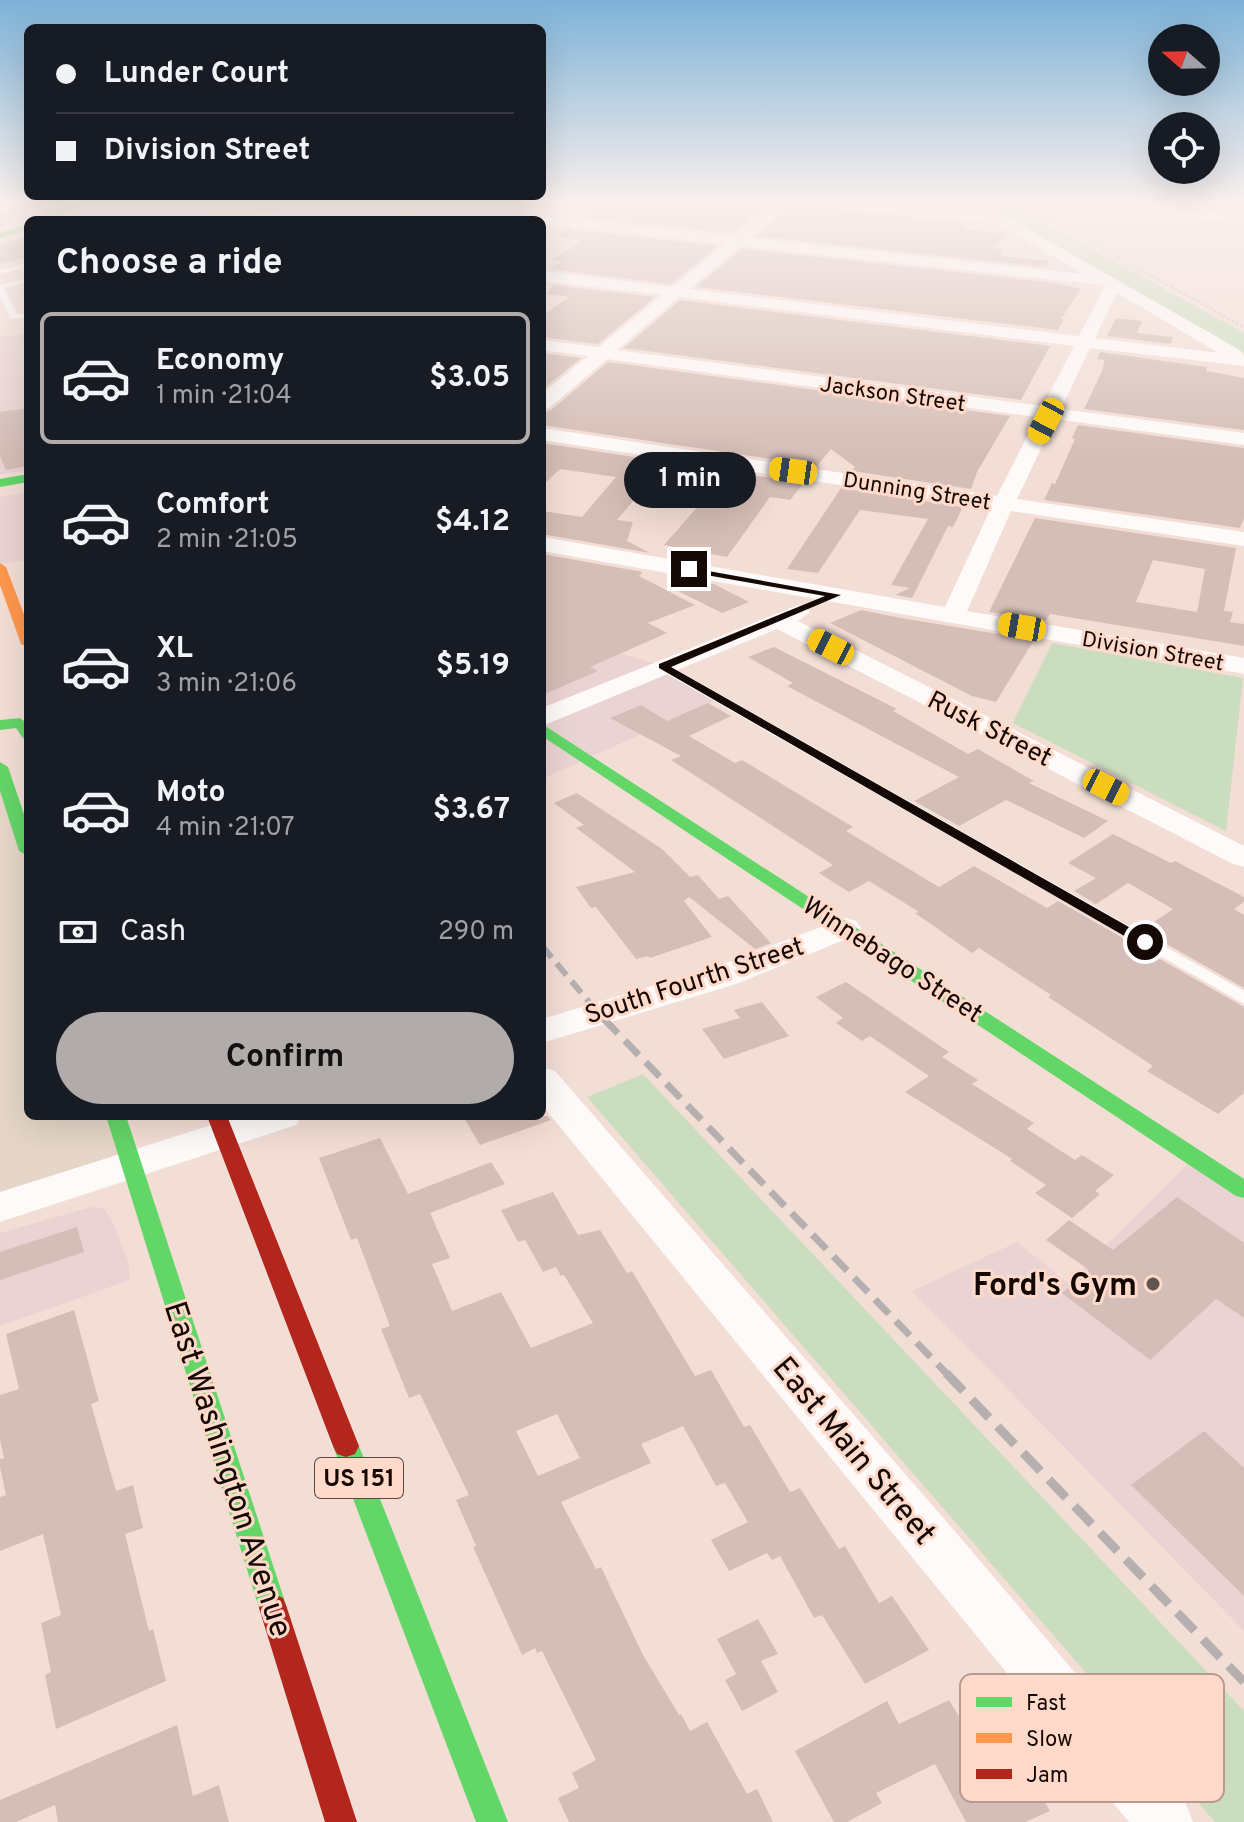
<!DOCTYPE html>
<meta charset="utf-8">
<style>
:root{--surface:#171b24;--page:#20242c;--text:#f1f3f6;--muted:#9ea1a6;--line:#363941;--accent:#b1abaa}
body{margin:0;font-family:Overpass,sans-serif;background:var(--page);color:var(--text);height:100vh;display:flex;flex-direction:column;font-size:30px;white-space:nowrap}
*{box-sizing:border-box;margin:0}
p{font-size:26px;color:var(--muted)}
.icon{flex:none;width:44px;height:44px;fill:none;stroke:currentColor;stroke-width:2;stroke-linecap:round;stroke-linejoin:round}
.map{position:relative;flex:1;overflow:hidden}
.panel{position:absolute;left:24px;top:216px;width:522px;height:904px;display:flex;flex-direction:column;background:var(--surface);border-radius:12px;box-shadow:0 8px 32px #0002}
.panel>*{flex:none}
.guide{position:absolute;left:24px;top:24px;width:522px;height:176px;border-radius:12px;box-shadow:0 8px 32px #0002;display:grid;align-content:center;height:176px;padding:0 32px;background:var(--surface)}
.needle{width:52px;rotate:290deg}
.controls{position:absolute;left:1148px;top:24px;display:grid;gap:16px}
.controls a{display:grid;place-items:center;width:72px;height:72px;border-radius:50%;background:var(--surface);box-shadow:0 8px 32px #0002;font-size:40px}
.end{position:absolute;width:36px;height:36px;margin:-18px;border:10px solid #140905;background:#fff;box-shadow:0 0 0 4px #fff}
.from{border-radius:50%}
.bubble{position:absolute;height:56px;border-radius:28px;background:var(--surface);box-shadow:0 8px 32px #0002;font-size:26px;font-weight:700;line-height:56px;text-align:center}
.car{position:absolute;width:24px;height:48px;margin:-24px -12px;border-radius:10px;box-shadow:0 0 6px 2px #0007;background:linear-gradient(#f5c518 24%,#345 0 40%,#f5c518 0 76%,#345 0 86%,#f5c518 0)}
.guide b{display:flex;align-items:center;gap:28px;height:76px;font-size:30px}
.guide b+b{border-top:2px solid var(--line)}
.guide i{width:20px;height:20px;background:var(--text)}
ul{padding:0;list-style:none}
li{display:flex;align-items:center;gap:24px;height:132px;margin:0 16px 12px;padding:0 16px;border:4px solid transparent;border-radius:12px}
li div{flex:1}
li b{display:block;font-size:30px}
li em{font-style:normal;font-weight:700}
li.selected{border-color:var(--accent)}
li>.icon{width:72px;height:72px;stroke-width:1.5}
h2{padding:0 32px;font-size:36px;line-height:96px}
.pay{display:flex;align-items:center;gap:20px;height:88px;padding:0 32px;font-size:30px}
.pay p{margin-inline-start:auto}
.action{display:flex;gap:16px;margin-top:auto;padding:16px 32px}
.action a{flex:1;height:92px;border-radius:48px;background:var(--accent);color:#111;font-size:32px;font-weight:700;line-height:92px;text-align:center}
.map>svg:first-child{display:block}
.commercial{fill:#ead3d3}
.education{fill:#e5d6c8}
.green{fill:#caddbf}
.building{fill:#d5beb7;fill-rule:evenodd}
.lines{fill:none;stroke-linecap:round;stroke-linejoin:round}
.path{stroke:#cfcac7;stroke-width:2;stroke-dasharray:3 2;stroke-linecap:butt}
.lane{fill:#fdfaf9;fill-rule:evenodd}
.street{fill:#fdfaf9;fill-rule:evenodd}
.fast{fill:#63d668;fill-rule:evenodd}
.slow{fill:#ff974d;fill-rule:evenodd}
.jam{fill:#b3261e;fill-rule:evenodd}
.rail-far3{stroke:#b5b0af;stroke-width:3;stroke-dasharray:8 4;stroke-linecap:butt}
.rail-far2{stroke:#b5b0af;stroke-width:6;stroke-dasharray:15 8;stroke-linecap:butt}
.rail-far1{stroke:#b5b0af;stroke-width:7;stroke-dasharray:20 10;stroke-linecap:butt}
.rail{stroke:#b5b0af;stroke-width:9;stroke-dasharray:25 12;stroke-linecap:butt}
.route{fill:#140905}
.poi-dot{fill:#62544e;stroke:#ffd9ca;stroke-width:3}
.labels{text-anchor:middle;stroke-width:6;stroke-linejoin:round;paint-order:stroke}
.far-street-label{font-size:22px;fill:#140905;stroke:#ffd9ca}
.shield{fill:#ffd9ca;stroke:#5a4740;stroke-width:2}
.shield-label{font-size:24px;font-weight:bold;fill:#140905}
.street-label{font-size:26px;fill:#140905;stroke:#ffd9ca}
.near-poi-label{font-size:32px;font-weight:bold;fill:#140905;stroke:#ffd9ca;text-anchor:end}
.near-street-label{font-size:32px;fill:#140905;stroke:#ffd9ca}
.key{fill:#ffd9ca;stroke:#b89b8f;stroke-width:2}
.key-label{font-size:22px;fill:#140905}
</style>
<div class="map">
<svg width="1244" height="1822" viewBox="0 0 1244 1822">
<rect width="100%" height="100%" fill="#f3ded6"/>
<path class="commercial" d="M28,333V471L0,474V337Z
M28,492V560L0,564V497Z
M591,645L663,666L721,698L542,779V666Z
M1195,1157L1244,1177V1631L912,1291L1017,1242L1068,1283Z
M91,1207L104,1209L111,1218L128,1261L130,1280L0,1326V1233Z"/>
<path class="education" d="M0,767L28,851V1116H116L132,1164L0,1207Z"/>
<path class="green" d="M1010,204L1244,333V353L985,207Z
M1052,643L1243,678L1226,831L1013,723Z
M643,1074L1244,1711V1822H1215L587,1097Z"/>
<path class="building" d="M28,202V218L0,227V212Z
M639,202H770L733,233L582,218L600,205L639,209Z
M793,204L967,223L962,229L1005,234L994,248L1003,249L1000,256L1049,261L1046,267L757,236Z
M566,229L718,246L671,284L551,269L562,261L552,260L581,241L557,236Z
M28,236V257L0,264V245Z
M742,249L1057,283L1081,289L1061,319H1064L1058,330L696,287Z
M554,285L655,297L598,344L542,337V316L569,297L546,294Z
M680,300L1050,346L1021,400L624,348Z
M1116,318L1142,321L1137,333L1173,337L1171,344L1107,336Z
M1100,352L1207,367L1206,371L1244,378V430L1084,409L1103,369L1104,360L1097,359Z
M542,353L581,358L542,390Z
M608,362L1010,416L977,472L971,489L852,471L855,467L831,449L817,466L542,425V413L551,410Z
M28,408V466L6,470L0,456V412Z
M1078,425L1244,448V518L1240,528L1044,500L1052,483L1055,484L1075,439L1072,438Z
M542,443L804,483L790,500L770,497L727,557L664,545L715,487L651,480L617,520L633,522L627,541L650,553L542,534V511L582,517L616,477L560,469L542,486Z
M841,488L963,507L953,527L948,526L912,598L895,595L910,588L891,585L928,519L860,510L818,573L787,569Z
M1035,518L1236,548L1224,611L1233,612L1230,622L1244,624V646L1050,614L1046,621L989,612ZM1153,560L1205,569L1197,612L1136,602Z
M542,554L643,572L639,576L695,605L648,623L667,633L590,667L598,671L542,695Z
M700,582L714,584L749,602L722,613L678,591Z
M861,610L901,618L1034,640L996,702L972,696L830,623Z
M774,647L897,709L893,711L968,754L978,749L1034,781L1029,783L1108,821L1084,838L1006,800L959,826L914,801L959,777L787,686L793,683L748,657Z
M708,703L731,716L689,736L735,763L742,760L853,827L846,831L939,887L974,866L1047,908L1058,901L1244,1007V1093L1218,1114L1147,1071L1153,1066L1048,997L1051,995L979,948L972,953L915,913L919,912L869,881L849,892L819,873L833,865L671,760L681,756L610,718L641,705L667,721Z
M577,793L662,849L690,877L698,875L719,899L728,896L771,943L755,949L689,897L684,901L712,937L650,958L648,956L636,959L596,907L591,908L576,887L635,872L576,828L584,825L554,803Z
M1113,834L1171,863L1175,861L1244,897V902L1234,909L1244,915V988L1142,930L1173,909L1128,883L1096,904L1074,891L1096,878L1068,863Z
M846,982L949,1052L942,1057L978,1080L972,1084L1034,1123L1027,1129L1075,1160L1082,1155L1114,1175L1095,1191L1100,1194L1072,1218L1035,1193L1046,1185L1010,1161L1012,1159L905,1092L929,1076L870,1036L862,1041L836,1023L843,1018L816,997Z
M762,1002L789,1036L724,1059L702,1029L740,1018L734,1010Z
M463,1116H547L551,1120L480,1145Z
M380,1138L408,1194L491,1162L505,1184L430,1213L450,1258L432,1264L452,1311L501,1292L531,1348L593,1323L564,1275L561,1276L556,1267L543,1272L525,1240L518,1242L501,1210L553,1192L578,1235L600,1230L627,1273L632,1271L695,1376L711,1370L744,1427L750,1425L790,1492L800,1488L839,1549L845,1546L879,1603L892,1596L929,1650L865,1684L822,1615L814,1618L780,1556L772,1560L767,1553L729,1571L711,1540L748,1522L725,1483L716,1486L683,1426L641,1444L651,1463L561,1502L596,1569L601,1567L643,1655L679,1715L681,1714L690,1731L707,1722L747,1794L757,1789L773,1822H569L558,1798L579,1788L572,1773L596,1760L542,1651L537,1653L535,1648L522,1655L473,1547L476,1546L456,1500L469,1495L420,1394L409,1398L381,1329L390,1326L357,1238L351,1240L319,1158ZM557,1414L580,1458L538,1476L516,1431Z
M1177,1197L1244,1243V1318L1216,1299L1150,1360L1062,1293L1089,1270L1046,1240L1069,1220L1113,1250Z
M77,1227L84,1252L0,1280V1252Z
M74,1310L99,1401L91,1404L116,1491L133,1485L143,1528L125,1534L149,1631L153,1629L166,1681L56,1729L45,1675L51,1672L41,1623L61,1615L43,1534L0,1551V1497L6,1495L0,1467V1459L4,1458L0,1440V1395L19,1389L6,1334Z
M1204,1431L1244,1468V1596L1131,1485Z
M758,1619L778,1654L761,1661L778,1692L742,1711L725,1680L736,1674L717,1639Z
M949,1700L996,1777L1023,1764L1050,1811L1025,1822H966L935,1764L876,1793L882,1803L847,1822H834L795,1751L887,1701L899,1724Z
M177,1725L193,1796L219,1785L229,1822H58L55,1805L16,1822H0V1800Z"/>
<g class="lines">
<path class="path" d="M1017,202L1244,327"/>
<path class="lane" d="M57,212L99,218L103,220L55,215Z
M28,263V267L0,274V270Z
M28,278V282L4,288L17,314H28V318L11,319L0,296V285Z
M663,662L1244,991V1004L658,669L657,666Z"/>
<path class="street" d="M144,202H187L300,216L307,220H265L151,206Z
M416,202H434L404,220H387Z
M775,202H791L750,238L1084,274L994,222L836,206L829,202H879L978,212L963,202H980L1240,350L1244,356V366L1090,348L1061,409L1244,433V445L1055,419L1017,499L1244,532V546L1011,511L967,611L1244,658V674L542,551V537L945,607L991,508L542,440V428L997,496L1037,417L607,359L549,408L542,410V394L588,356L542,350V340L599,347L662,295L542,281V271L672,287L725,244L546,224L539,220L541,217L734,236ZM741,246L1104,285L1105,286L1079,336L689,289ZM1117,293L1219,353L1095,338ZM679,297L1074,346L1043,406L617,350Z
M1057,202H1110L1244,215V223L1064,206Z
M798,605L807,607L810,612L798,621L1244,846V867L1233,864L777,629L542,726V708Z
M845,918L856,921L861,928L856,935L736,984L542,1043V1019L712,968Z
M542,1067L555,1071L952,1528L1185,1802L1193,1822H1129L542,1105Z
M240,1116H302L296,1125L0,1222V1192Z"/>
<path class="fast" d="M80,202H91L51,220H40Z
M28,225V230L0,238V233Z
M28,474V482L0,487V479Z
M20,718L28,724V740L23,738L16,728L0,730V720Z
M542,724L1244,1179V1198L1236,1196L542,736Z
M0,762L8,767L28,826V856L19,851L0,791Z
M106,1116H126L287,1608L283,1618L273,1622L263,1618L259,1608Z
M346,1435L355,1438L359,1446L508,1822H476L333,1446L337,1438Z"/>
<path class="slow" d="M0,563L6,567L28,625V648L21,644L0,585Z"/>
<path class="jam" d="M207,1116H227L359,1446L355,1454L346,1457L337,1454L333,1446Z
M273,1594L283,1598L287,1608L357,1822H325L259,1608L263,1598Z"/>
<path class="rail-far3" d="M501,220L529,202"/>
<path class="rail-far2" d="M542,946L605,1021"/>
<path class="rail-far1" d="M604,1019L948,1375"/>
<path class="rail" d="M946,1373L1244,1682"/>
</g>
<linearGradient id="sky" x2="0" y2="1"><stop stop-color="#7db2d8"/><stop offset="0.44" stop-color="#faf0ed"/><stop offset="1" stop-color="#faf0ed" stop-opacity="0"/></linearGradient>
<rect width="1244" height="457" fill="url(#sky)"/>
<path class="route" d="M686,567L841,595L671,667L1150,939V945H1140L659,668V664L825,596L689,572Z"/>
<circle class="poi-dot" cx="1153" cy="1284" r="8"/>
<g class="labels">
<g class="far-street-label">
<text transform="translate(893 393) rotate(8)" y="8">Jackson Street</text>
<text transform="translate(917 490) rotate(9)" y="8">Dunning Street</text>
<text transform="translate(1153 650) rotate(10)" y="8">Division Street</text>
</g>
<rect class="shield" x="315" y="1458" width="88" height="40" rx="6"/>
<g class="shield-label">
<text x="359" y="1486">US 151</text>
</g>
<g class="street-label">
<text transform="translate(990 728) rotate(27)" y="9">Rusk Street</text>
<text transform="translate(893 959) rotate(33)" y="9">Winnebago Street</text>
<text transform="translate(694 980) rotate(-18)" y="9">South Fourth Street</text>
</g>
<g class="near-poi-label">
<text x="1137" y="1295">Ford's Gym</text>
</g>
<g class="near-street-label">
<text transform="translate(855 1450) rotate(50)" y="11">East Main Street</text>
<text transform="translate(229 1469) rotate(72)" y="11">East Washington Avenue</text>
</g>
</g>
<rect x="960" y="1674" width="264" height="128" rx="12" class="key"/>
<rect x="976" y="1697" width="36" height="10" fill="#63d668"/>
<rect x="976" y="1733" width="36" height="10" fill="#ff974d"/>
<rect x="976" y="1769" width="36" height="10" fill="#b3261e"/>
<g class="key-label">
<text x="1026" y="1710">Fast</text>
<text x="1026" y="1746">Slow</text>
<text x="1026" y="1782">Jam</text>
</g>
</svg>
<div class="controls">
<a><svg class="needle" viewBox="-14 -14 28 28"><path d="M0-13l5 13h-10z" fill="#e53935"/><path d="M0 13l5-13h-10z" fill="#9ea1a6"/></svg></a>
<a><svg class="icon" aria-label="locate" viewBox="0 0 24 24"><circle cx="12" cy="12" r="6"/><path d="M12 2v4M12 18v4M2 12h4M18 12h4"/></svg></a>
</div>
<i class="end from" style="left:1145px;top:942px"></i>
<i class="end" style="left:689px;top:569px"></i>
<div class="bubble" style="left:624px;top:452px;width:132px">1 min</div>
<i class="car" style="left:1046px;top:421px;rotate:208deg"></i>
<i class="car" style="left:793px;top:471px;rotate:278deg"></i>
<i class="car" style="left:1022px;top:627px;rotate:280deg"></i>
<i class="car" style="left:831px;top:647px;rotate:297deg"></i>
<i class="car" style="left:1106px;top:787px;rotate:117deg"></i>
<div class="guide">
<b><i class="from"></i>Lunder Court</b>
<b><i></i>Division Street</b>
</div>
<section class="panel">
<h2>Choose a ride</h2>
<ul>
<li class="selected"><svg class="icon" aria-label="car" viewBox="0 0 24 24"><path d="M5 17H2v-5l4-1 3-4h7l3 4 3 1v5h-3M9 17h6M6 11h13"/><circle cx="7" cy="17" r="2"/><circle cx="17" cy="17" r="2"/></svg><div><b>Economy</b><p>1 min · 21:04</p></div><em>$3.05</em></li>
<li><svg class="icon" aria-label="car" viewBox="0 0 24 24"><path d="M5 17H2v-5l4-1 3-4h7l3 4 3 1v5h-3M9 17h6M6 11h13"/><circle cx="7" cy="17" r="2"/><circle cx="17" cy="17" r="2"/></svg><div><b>Comfort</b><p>2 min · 21:05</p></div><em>$4.12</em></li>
<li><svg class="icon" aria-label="car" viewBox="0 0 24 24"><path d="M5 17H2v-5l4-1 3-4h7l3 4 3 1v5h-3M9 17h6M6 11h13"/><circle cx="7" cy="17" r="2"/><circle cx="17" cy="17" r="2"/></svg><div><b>XL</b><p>3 min · 21:06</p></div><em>$5.19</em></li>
<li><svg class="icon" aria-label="car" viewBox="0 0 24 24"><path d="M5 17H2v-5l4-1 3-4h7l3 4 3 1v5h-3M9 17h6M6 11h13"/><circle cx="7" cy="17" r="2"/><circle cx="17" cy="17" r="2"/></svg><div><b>Moto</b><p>4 min · 21:07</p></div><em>$3.67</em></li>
</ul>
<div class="pay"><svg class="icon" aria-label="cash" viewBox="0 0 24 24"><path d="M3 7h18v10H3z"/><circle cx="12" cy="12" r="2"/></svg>Cash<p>290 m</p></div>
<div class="action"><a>Confirm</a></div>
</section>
</div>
